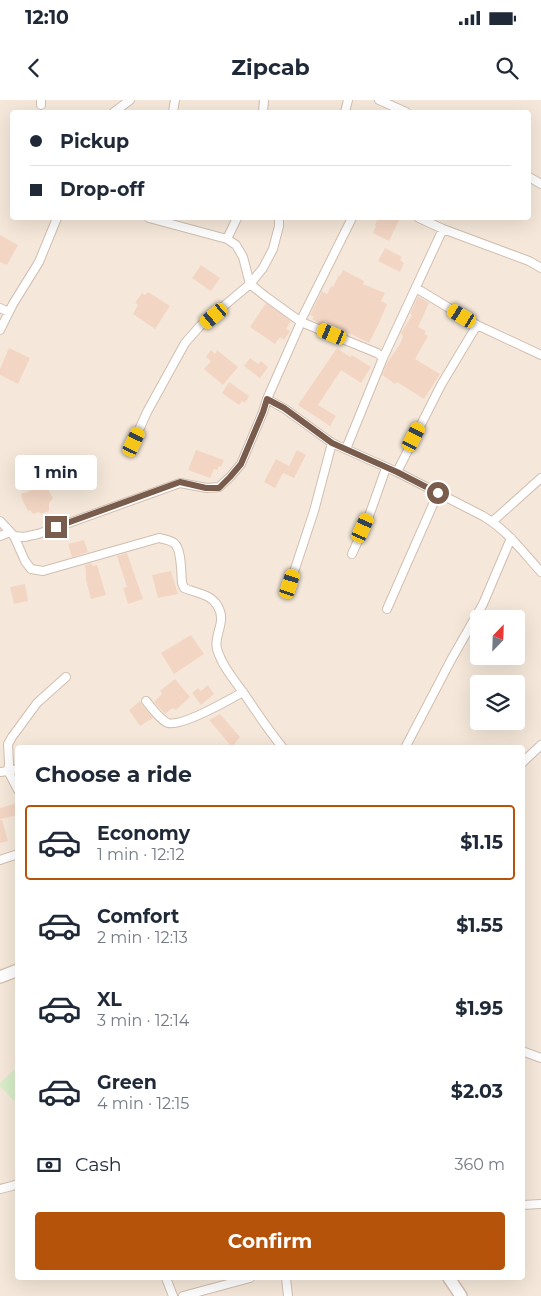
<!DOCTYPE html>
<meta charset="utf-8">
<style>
:root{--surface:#fff;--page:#f6f6f7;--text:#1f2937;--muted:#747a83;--line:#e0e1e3;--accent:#b45309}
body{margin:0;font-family:Montserrat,sans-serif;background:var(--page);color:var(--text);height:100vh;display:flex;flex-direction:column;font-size:19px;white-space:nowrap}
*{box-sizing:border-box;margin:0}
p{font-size:16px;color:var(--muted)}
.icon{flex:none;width:28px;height:28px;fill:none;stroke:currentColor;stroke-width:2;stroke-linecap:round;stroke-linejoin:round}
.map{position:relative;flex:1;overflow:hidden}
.panel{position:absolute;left:15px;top:645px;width:510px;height:535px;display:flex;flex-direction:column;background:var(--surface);border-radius:5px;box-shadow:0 5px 20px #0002}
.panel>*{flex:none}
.top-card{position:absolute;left:10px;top:10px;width:521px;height:110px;border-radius:5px;box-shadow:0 5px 20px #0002;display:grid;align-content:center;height:110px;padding:0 20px;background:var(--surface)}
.needle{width:32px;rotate:23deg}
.tools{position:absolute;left:470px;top:510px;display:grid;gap:10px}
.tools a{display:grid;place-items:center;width:55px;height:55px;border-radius:5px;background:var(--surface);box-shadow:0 5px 20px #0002;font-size:25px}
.end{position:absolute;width:22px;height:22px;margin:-11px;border:6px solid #7a5c4d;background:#fff;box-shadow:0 0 0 2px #fff}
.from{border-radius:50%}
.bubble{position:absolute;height:35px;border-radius:5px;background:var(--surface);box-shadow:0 5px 20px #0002;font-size:16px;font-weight:700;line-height:35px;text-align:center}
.car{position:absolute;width:15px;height:30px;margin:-15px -8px;border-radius:6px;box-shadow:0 0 4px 1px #0007;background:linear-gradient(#f5c518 24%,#345 0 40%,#f5c518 0 76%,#345 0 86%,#f5c518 0)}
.top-card b{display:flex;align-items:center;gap:18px;height:48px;font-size:19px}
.top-card b+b{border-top:1px solid var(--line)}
.top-card i{width:12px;height:12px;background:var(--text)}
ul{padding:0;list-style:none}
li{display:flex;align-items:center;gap:15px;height:75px;margin:0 10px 8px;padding:0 10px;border:2px solid transparent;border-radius:5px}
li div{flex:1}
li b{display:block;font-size:19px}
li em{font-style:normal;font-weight:700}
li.active{border-color:var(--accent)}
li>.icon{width:45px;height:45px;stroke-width:1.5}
h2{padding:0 20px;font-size:22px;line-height:60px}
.pay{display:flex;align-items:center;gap:12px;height:55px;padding:0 20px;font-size:19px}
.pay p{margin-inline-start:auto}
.button{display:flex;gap:10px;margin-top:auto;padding:10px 20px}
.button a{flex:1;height:58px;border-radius:5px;background:var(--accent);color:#fff;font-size:20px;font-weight:700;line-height:58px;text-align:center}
.status{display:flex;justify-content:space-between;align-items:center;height:35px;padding:0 25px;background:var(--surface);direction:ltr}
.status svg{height:14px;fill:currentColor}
header{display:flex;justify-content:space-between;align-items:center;height:65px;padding:0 20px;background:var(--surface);font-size:22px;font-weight:700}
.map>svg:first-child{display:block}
.residential{fill:#f5e8da;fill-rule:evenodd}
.green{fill:#d8ecc9}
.building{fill:#f3d5c3}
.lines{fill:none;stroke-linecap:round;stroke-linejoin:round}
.street-casing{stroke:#d1beb0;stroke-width:10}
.secondary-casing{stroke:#d6c0b0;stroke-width:14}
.street{stroke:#fff;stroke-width:8}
.secondary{stroke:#fff;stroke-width:11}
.route{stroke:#7a5c4d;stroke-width:6}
</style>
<div class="status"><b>12:10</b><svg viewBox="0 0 49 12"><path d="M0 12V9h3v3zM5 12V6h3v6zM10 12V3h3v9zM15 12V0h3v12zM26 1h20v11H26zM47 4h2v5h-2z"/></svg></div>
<header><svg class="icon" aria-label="back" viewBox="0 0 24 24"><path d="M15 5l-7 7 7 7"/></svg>Zipcab<svg class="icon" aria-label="search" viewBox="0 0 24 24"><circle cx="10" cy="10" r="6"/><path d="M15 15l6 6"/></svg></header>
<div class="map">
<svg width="541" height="1196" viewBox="0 0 541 1196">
<rect width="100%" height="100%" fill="#fdf6ec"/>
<path class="residential" d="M0,0H541V1196H0ZM12,12H529V118H12ZM479,519H516V556H479ZM479,584H516V621H479ZM18,648H522V1178H18Z"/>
<path class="green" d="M17,967V1004L0,986V983Z"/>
<path class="building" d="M378,118H400L389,141L373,133L376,126L375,125Z
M0,135L18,145L7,165L0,162Z
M385,148L402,157L400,160L404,163L400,172L378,161Z
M201,165L220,178L211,191L192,178Z
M343,170L364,181L363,184L385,193L381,201L387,204L379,223L369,243L325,221L323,225L318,223L312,219L314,217L310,215L322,191L327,194L331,186L333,187L339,175L340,176Z
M148,192L170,206L155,229L133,214L138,205L135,203L142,193L145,195Z
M418,196L429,203L418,227L426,231L424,234L428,236L415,259L440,274L424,299L397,282L395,284L382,275L387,263L400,244L403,236L401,233L412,215L410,214Z
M266,203L291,221L286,229L290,231L284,240L280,237L275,244L250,227Z
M9,248L30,258L18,284L0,275V269Z
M337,248L350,257L352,255L371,267L361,283L341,270L318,305L336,316L330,326L298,305Z
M211,250L215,254L217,250L238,267L223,285L204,269L211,261L206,257Z
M250,258L258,264L261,261L268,267L260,278L244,266Z
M229,282L249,296L245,303L242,301L239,305L222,293Z
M196,350L224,360L221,367L219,366L217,370L214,369L210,378L188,370Z
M297,350L306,355L294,378L283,373L275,388L264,382L276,359L289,366Z
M40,386H46L53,398L49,403V411L41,414L39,412L33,414L30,410L28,411L22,399L21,394L30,391L32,389Z
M84,440L88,452L72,457L68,444Z
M127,453L143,499L128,504L123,488L127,487L117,456Z
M91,463L93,466L97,465L106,495L91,499L86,480V472L85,465Z
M171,471L178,494L158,498L152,475Z
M25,484L28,501L14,504L10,487Z
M191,535L204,554L174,574L161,553Z
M175,579L190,597L176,610L172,608L165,614L154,602L162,594L160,591Z
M208,585L214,594L201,605L192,593L198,588L201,591Z
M140,601L142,605L153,618L140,626L129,610Z
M220,614L240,637L232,647L209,620Z
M18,703V715L0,719V708Z
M0,720H2L8,741L0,743Z"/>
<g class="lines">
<defs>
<path id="street" d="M379,0L406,12
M41,5V0
M114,12L130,0
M173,12L175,0
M263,12L264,0
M345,12L348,0
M529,77L541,84
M149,118L227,139L236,145L243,157L250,184L265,196L301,222L377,253L383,258
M419,118L443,129L529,161L541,168
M227,139L237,118
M0,208L9,212
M477,225L541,255
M0,230L13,204L39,162L57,118
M267,299L301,222L302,218L352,118
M134,341L147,312L185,243L200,226L250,184L263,168L273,149L279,126V118
M346,349L383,258L443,129
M397,372L441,285L477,225L416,188
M0,421L14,436L25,461L31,469L43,471L159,438C164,439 170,440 174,443C182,449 181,474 182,483L184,488C196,493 210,494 217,505C228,522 213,534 217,549C222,566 235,581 245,595C257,613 269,631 283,648
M493,421L541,378
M0,436L10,432
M14,436L24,437L38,434L180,383L207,388L219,387L230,377L241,364L263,312L267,299L285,309L332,343L397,372L483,416C507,430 523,452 541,472
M352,454L369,416L386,368
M290,484L314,411L332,343
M387,509L438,393
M146,601C151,607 160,620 168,623C182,627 229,600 243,592
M405,648L451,560L483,504L511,438
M522,663L541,645
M18,669L8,671L18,690
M0,672L8,671L9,664L8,644L12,637L37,603L66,577
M0,760L18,754
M522,951L541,958
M0,1089L12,1086L18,1084
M522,1105L541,1104
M166,1178L173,1196
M286,1178L288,1196
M183,1196L250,1178"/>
<path id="secondary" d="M0,877L18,870
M449,1178L461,1196"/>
</defs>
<use href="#street" class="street-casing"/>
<use href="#secondary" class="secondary-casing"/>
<use href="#street" class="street"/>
<use href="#secondary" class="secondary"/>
</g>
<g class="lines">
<path class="route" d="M56,427L180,382L206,388H219L230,377L241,364L263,312L267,299L284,308L332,343L397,372L438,393"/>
</g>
</svg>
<div class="tools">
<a><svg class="needle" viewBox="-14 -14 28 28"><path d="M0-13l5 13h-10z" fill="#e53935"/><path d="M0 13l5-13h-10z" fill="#747a83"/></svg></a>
<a><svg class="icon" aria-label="layers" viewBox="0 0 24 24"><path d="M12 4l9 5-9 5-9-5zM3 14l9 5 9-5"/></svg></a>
</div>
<i class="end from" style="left:438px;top:393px"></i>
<i class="end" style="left:56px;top:427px"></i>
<div class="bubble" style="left:15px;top:355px;width:82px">1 min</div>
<i class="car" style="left:214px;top:216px;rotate:230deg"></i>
<i class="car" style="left:462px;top:216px;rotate:301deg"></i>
<i class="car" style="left:332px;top:234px;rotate:292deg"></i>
<i class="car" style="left:414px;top:337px;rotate:27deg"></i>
<i class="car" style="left:134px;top:342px;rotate:25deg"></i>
<i class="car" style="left:363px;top:428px;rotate:24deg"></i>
<i class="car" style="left:290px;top:484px;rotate:18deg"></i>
<div class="top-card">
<b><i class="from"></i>Pickup</b>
<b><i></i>Drop-off</b>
</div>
<section class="panel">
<h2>Choose a ride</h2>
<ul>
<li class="active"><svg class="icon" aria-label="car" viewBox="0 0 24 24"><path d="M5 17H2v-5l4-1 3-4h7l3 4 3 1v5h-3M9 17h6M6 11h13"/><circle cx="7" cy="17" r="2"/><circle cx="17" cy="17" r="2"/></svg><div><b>Economy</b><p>1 min · 12:12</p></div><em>$1.15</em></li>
<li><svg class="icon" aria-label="car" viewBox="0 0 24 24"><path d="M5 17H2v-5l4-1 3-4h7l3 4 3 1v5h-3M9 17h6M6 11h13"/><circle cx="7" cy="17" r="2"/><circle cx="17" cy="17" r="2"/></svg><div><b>Comfort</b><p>2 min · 12:13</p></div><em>$1.55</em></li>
<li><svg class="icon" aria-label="car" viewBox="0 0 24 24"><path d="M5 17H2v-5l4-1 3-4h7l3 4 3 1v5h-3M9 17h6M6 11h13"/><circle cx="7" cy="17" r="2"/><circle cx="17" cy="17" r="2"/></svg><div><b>XL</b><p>3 min · 12:14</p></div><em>$1.95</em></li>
<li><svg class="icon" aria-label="car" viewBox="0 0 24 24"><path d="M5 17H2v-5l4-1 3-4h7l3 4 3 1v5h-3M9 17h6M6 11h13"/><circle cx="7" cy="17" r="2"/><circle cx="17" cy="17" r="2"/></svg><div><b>Green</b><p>4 min · 12:15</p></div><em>$2.03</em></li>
</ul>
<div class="pay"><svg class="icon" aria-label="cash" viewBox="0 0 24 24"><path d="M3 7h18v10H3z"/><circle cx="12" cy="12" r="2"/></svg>Cash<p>360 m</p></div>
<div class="button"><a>Confirm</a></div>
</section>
</div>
